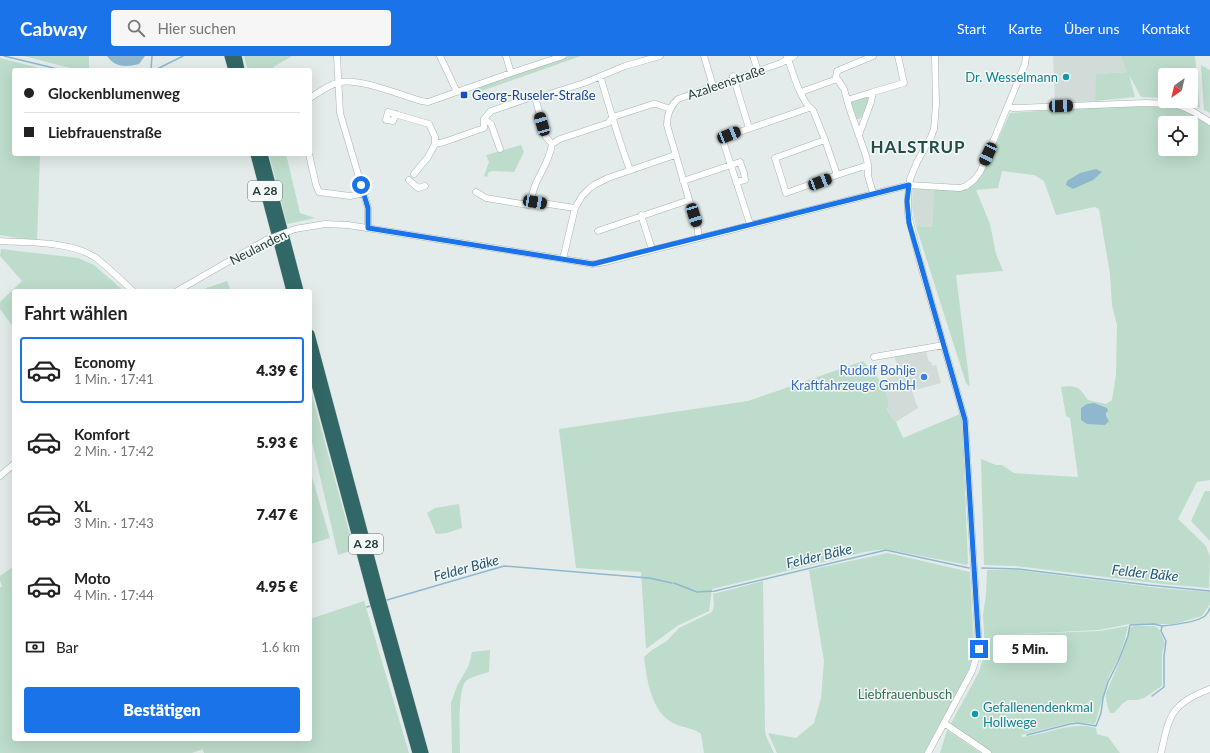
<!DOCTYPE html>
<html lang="de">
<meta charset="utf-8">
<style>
:root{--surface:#fff;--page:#f6f6f6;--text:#222;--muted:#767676;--line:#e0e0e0;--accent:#1a73e8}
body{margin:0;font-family:Lato,sans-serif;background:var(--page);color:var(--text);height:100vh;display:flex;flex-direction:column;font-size:15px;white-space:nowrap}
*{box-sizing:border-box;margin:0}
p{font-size:13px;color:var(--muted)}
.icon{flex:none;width:22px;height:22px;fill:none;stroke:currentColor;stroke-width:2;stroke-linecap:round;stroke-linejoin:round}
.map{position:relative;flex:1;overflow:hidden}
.details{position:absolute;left:12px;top:233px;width:300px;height:452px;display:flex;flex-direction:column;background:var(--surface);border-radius:4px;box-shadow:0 4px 16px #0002}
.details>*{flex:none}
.top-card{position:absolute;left:12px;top:12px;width:300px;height:88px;border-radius:4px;box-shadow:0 4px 16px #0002;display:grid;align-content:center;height:88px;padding:0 12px;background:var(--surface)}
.needle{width:26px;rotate:214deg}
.fabs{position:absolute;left:1158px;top:12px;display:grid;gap:8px}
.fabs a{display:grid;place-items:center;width:40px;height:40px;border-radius:4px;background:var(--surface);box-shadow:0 4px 16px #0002;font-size:20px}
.end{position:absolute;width:18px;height:18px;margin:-9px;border:5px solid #1a73e8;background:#fff;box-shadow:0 0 0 2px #fff}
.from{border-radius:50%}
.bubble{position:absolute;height:28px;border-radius:4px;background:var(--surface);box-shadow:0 4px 16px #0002;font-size:13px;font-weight:800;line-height:28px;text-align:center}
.car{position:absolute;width:12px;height:24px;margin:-12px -6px;border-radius:5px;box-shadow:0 0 3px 1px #0007;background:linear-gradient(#222 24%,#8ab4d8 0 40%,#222 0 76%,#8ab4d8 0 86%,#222 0)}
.top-card b{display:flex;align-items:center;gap:14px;height:38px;font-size:15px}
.top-card b+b{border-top:1px solid var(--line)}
.top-card i{width:10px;height:10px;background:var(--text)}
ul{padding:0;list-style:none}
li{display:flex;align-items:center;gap:12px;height:66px;margin:0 8px 6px;padding:0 4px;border:2px solid transparent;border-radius:4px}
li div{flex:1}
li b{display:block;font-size:15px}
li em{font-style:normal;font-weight:800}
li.selected{border-color:var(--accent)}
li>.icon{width:36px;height:36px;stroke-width:1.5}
h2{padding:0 12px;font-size:18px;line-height:48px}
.pay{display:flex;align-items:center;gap:10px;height:44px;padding:0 12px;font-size:15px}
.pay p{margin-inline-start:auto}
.cta{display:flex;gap:8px;margin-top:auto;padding:8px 12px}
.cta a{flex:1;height:46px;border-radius:4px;background:var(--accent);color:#fff;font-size:16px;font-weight:800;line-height:46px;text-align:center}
header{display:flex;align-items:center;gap:24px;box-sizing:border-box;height:56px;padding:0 20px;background:var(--accent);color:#fff}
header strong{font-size:19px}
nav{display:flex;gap:22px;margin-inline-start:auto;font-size:14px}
.search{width:280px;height:36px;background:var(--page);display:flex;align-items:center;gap:10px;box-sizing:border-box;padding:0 14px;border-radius:4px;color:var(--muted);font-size:15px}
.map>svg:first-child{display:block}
.built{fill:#d1dcd9}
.green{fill:#bddccb;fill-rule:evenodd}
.water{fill:#8fb8ce}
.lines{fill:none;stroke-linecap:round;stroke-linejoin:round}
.stream{stroke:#8fb8ce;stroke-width:1.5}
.minor-casing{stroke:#a6b4b2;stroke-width:7}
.highway-casing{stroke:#c2c8c8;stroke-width:10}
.minor{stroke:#fff;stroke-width:6}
.highway{stroke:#316766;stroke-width:9}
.minor-bridge-casing{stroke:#a6b4b2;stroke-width:7;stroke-linecap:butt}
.minor-bridge{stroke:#fff;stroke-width:6}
.route{stroke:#1a73e8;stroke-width:5}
.culture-dot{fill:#0f9aa8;stroke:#f4f9f7;stroke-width:1.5}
.transit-dot{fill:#1a4fb4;stroke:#f4f9f7;stroke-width:1.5}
.shop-dot{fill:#3f7fe0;stroke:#f4f9f7;stroke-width:1.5}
.labels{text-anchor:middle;stroke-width:3;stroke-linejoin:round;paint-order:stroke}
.shield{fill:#f4f9f7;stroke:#627573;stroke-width:1}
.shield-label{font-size:12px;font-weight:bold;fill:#243c3a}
.culture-label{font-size:13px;fill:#0d838f;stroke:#f4f9f7;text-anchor:end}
.street-label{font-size:13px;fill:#243c3a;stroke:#f4f9f7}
.transit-label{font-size:13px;fill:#164399;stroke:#f4f9f7;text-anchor:start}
.shop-label{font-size:13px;fill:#366cbe;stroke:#f4f9f7;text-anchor:end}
.park-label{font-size:13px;fill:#307155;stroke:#f4f9f7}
.water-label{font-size:14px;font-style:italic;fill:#215875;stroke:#f4f9f7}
.district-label{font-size:17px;font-weight:bold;letter-spacing:1px;fill:#214d4b;stroke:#f4f9f7}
</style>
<header>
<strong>Cabway</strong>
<div class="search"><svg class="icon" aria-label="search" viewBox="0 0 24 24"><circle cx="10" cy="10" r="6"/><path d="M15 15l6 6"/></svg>Hier suchen</div>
<nav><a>Start</a><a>Karte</a><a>Über uns</a><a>Kontakt</a></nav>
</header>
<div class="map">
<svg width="1210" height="697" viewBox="0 0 1210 697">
<rect width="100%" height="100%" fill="#e3ecea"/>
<path class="built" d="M1053,0H1121L1128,16L1097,18L1095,45L1055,47Z
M913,132H923L926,134H934L932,171L916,170L912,151Z
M926,296L929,306H931L933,310L936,309L941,327L912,335L918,352L896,366L891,361L887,352L889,346L883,328L880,325L900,318L894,299Z"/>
<path class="green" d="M24,0H89V14H78Z
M244,0H292L273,11L274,14H248Z
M569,0H581L473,38L472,33Z
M1121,0H1195L1200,52L1185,45H1191V19H1165V42L1141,41L1129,19L1135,41L1095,45L1096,18L1127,16Z
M0,2L47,14H14V98H40L37,185L0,179Z
M1201,9L1210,14V57L1204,54Z
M867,39L869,42L861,62L855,64L849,46Z
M1134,49C1150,50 1167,48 1182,53C1192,57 1201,63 1210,69V424L1197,426L1178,463L1206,490L1210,501L1209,532L1163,528L1016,510L984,509L981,403L996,409H1002L1014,417L1078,421L1070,362L1066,360L1061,331C1077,329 1079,331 1088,344L1106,348L1112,344L1116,319L1117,269L1112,249L1110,218L1099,153L1095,151L1056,159L1044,125L1034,119L1002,115L998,132L976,134L990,168L996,198L1003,215L956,219L970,331L966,327L916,170L932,171L934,134H955L981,119L985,113H987H985L1010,57ZM1165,67H1191V93H1165ZM1087,348L1107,352L1106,360L1081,364Z
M521,89L524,96L514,116L492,115L488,117L487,121L484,120L489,106L486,99Z
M269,98H286L300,157L315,162L287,168Z
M1,193L78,202L94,209L124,235H14V272L0,253V246L22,225L0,200Z
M227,225L231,235H198L201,234Z
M863,305L883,328L889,346L887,353L891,361L896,366L903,382L960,358L962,364L968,507L967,509L886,493L865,496L712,533L709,555L677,570L646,593L641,516L576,512L559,373L748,345Z
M310,331L354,494L338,499L310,377Z
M310,414L330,482L310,488Z
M1205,435H1210V485L1191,465Z
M459,448L462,472L447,477L436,478L427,457L435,452Z
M888,497L970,516L974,591L971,608L964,625L924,697H777L768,677L796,682L814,667L821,642L824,605L809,514Z
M14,510V683H310V563L364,545L409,697H204L203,693L192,697H0V532L2,530L0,525V520Z
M987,514H1017L1159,532L1210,536V548L1202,560L1175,568H1129L1099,574L997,579L1100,575L1128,570L1125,583L1118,604L1109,620L1095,668L1073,666L1021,679L1022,681C1041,679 1059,671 1077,670C1084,669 1090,671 1096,672L1097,678L1108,681L1120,697H991L950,669L979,616L985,595L983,559L986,539Z
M763,525L765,675L766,680L774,697H704L701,678C694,672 684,672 675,668C651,657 647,624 644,601L652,594L667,585L679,572L712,556L714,550L713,538Z
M1134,570H1155L1159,573L1165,587L1162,597V630L1144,642L1137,644H1128L1122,648L1114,657H1110C1108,653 1105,641 1106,637L1119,607L1130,572Z
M490,594L489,616C482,618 472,620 466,625C457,635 460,683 460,697H452L451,647L457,630L469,609L472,596Z
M947,674L981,697H940Z"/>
<path class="water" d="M107,0H145L139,8C127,11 115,12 107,0Z
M1096,113L1102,116L1093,124L1073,133L1066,129L1067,125L1080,117Z
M1094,347L1107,352L1108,355L1106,357V360L1109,365L1105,369L1087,368L1081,364V352L1087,348Z"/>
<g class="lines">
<path class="stream" d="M4,0L62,14
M151,14L152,0
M155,14L183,0
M982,512L1018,513L1148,529L1210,535
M674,527L697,536L715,535L886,494L969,512
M387,544L504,510L649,522L672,527
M367,551L370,550
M1152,640L1164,631V600L1166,585L1161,575L1162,570C1172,569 1197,566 1205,560C1207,558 1209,555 1210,552
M1027,679L1070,668L1078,667L1096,670L1101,657L1103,642L1108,626L1118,606L1128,580L1130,569L1154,568L1162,570"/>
<defs>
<path id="minor" d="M337,0L340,57L368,152V172
M440,0L457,36
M506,0L511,17
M704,0L713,30
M753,0L758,15
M787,0C792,14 801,47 813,54L825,84L775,102L786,137L837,119L825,84
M600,20C610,52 618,83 630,114
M733,20L749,72
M801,36L837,23
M535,41L546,81L552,88
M310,42C319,36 330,28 340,26C360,22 401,39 421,45L428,46L511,17L563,0
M847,44L873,36
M1008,50L1013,52L1146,47L1173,48L1183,51L1194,56L1210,66
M396,58L393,65L386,64L388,56L429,68L435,81V88
M484,63L491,68L500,93
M859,79L871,46L873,36L904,27L898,0
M309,98L316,129L319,136L350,140L365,137
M414,118L428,101L435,88L444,86L484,72V63L491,55L529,42L543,40L584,27L625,10L660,0
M837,119L868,109
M409,124L418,132L425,130
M683,125L740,106L744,117L745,124L736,126
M476,136L486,142L528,149L535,146L575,152
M873,137L868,120V109L866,100L849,51L844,33L836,21L837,15L873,0
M528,149C532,142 533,134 536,127C542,114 550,103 552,88L560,83L608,67L613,61L653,48H656L670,53
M641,159L652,193
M750,168L722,82L809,52
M295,173L325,168L348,169L563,203L575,152L582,140L590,132L594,129L608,122L675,99
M598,175L689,144
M698,177V174L667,69C667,58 670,50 678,43L781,7L794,0
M0,185C28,187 72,185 96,202C109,212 121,224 133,235
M563,203L593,208L605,206L909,129L960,132L966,130L974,124L980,116L988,98L1025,8L1026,0
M177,235L266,184
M874,301L944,289
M0,420L14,408
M944,667L988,697
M928,697L972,615L979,593L965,364L919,203L908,158V140L910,123L917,106L931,81L934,73L936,48L935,0
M1161,697C1169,660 1171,647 1210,633"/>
<path id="highway" d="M229,0L233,14
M237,0L240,14
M255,98L291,235
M263,98L299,235
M310,278L381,543L424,697
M310,306L374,545L417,697"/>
</defs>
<use href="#minor" class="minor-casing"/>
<use href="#highway" class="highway-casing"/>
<use href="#minor" class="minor"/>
<use href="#highway" class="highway"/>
<defs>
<path id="minor-bridge" d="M266,184L295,173"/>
</defs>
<use href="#minor-bridge" class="minor-bridge-casing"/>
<use href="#minor-bridge" class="minor-bridge"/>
</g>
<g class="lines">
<path class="route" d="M361,129L368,152V172L593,208L909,129L907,145L909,167L965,364L979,593"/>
</g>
<g class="culture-dot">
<circle cx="1066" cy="21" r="4"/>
<circle cx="975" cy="658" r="4"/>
</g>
<rect class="transit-dot" x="460" y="35" width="8" height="8" rx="2"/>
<circle class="shop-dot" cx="924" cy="321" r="4"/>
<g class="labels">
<g class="shield">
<rect x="248" y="125" width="34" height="20" rx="3"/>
<rect x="349" y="478" width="34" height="20" rx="3"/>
</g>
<g class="shield-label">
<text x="265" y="139">A 28</text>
<text x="366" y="492">A 28</text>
</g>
<g class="culture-label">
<text x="1058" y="26">Dr. Wesselmann</text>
<text x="983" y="656" text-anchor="start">Gefallenendenkmal<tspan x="983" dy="15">Hollwege</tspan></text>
</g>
<g class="street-label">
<text transform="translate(726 26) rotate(-19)" y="5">Azaleenstraße</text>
<text transform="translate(258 191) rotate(-27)" y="5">Neulanden</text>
</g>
<g class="transit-label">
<text x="472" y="44">Georg-Ruseler-Straße</text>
</g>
<g class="shop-label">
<text x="916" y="319">Rudolf Bohlje<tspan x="916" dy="15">Kraftfahrzeuge GmbH</tspan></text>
</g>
<g class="park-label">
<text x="905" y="643">Liebfrauenbusch</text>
</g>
<g class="water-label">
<text transform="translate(819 500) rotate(-13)" y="5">Felder Bäke</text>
<text transform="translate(466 512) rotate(-15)" y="5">Felder Bäke</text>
<text transform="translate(1145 517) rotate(6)" y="5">Felder Bäke</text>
</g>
<g class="district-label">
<text x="918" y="97">HALSTRUP</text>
</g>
</g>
</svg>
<div class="fabs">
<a><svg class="needle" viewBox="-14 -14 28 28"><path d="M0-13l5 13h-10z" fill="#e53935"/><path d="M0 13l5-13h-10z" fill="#767676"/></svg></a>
<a><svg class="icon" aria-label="locate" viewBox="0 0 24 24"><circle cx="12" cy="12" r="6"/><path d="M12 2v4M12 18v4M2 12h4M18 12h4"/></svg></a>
</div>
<i class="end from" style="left:361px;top:129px"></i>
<i class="end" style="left:979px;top:593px"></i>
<div class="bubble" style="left:993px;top:579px;width:74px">5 Min.</div>
<i class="car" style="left:1061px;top:50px;rotate:88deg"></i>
<i class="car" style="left:542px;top:68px;rotate:344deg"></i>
<i class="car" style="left:729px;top:79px;rotate:68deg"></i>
<i class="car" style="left:988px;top:98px;rotate:205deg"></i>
<i class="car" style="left:820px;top:126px;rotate:69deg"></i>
<i class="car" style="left:535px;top:146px;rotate:100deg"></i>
<i class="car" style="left:694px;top:159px;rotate:163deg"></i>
<div class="top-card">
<b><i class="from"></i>Glockenblumenweg</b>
<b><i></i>Liebfrauenstraße</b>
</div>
<section class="details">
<h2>Fahrt wählen</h2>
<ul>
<li class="selected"><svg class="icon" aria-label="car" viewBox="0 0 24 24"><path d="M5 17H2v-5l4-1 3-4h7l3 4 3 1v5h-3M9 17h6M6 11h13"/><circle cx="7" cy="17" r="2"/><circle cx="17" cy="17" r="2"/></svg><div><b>Economy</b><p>1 Min. · 17:41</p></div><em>4.39 €</em></li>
<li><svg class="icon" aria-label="car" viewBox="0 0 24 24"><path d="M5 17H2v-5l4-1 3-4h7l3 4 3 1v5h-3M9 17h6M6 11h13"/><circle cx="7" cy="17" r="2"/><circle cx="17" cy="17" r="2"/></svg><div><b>Komfort</b><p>2 Min. · 17:42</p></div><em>5.93 €</em></li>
<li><svg class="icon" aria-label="car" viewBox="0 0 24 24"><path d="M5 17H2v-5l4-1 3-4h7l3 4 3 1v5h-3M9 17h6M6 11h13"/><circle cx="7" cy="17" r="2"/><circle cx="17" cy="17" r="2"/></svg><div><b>XL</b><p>3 Min. · 17:43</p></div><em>7.47 €</em></li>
<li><svg class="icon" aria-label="car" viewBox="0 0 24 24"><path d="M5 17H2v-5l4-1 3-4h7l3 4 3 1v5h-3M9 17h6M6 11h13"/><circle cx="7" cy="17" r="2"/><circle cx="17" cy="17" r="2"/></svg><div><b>Moto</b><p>4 Min. · 17:44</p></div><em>4.95 €</em></li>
</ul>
<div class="pay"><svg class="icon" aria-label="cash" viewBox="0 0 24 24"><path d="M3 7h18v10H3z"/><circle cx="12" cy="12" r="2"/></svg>Bar<p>1.6 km</p></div>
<div class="cta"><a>Bestätigen</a></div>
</section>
</div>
